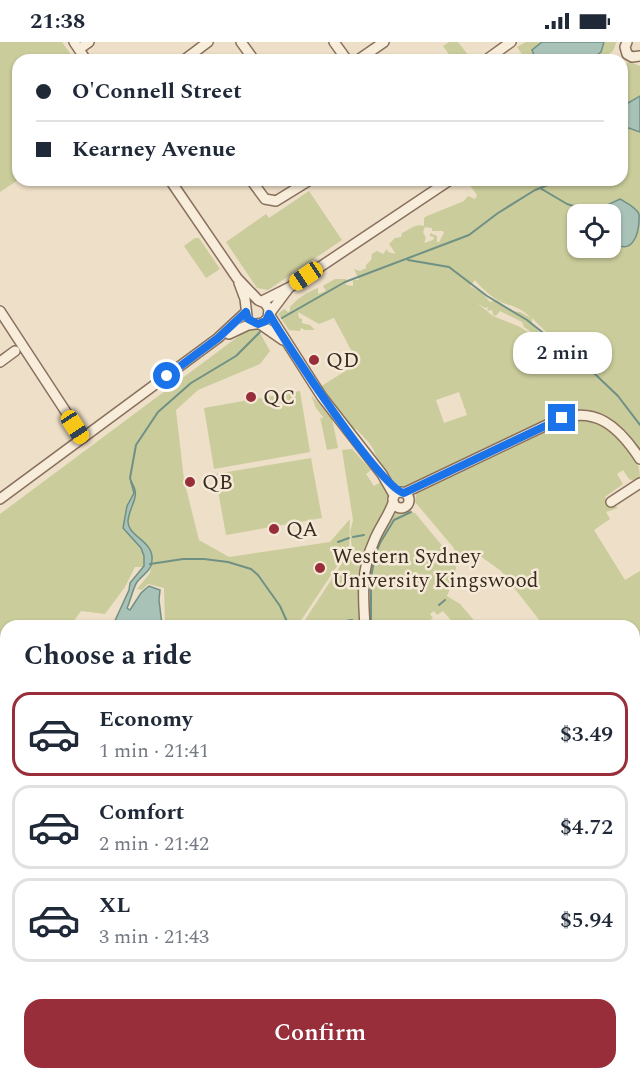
<!DOCTYPE html>
<meta charset="utf-8">
<style>
:root{--surface:#fff;--page:#f2f2f3;--text:#1f2937;--muted:#747a83;--line:#e0e1e3;--accent:#972e39}
body{margin:0;font-family:Spectral,serif;background:var(--page);color:var(--text);height:100vh;display:flex;flex-direction:column;font-size:22px;white-space:nowrap}
*{box-sizing:border-box;margin:0}
p{font-size:20px;color:var(--muted)}
.icon{flex:none;width:33px;height:33px;fill:none;stroke:currentColor;stroke-width:2;stroke-linecap:round;stroke-linejoin:round}
.map{position:relative;flex:1;overflow:hidden}
.panel{position:absolute;left:0px;top:578px;width:640px;height:460px;display:flex;flex-direction:column;background:var(--surface);border-radius:18px 18px 0 0;box-shadow:0 2px 4px #0004}
.panel>*{flex:none}
.top-card{position:absolute;left:12px;top:12px;width:616px;height:132px;border-radius:18px;box-shadow:0 2px 4px #0004;display:grid;align-content:center;height:132px;padding:0 24px;background:var(--surface)}
.tools{position:absolute;left:567px;top:162px;display:grid;gap:12px}
.tools a{display:grid;place-items:center;width:54px;height:54px;border-radius:12px;background:var(--surface);box-shadow:0 2px 4px #0004;font-size:30px}
.end{position:absolute;width:27px;height:27px;margin:-14px;border:8px solid #1a73e8;background:#fff;box-shadow:0 0 0 3px #fff}
.from{border-radius:50%}
.bubble{position:absolute;height:42px;border-radius:18px;background:var(--surface);box-shadow:0 2px 4px #0004;font-size:20px;font-weight:600;line-height:42px;text-align:center}
.car{position:absolute;width:18px;height:36px;margin:-18px -9px;border-radius:8px;box-shadow:0 0 4px 2px #0007;background:linear-gradient(#f5c518 24%,#345 0 40%,#f5c518 0 76%,#345 0 86%,#f5c518 0)}
.top-card b{display:flex;align-items:center;gap:21px;height:57px;font-size:22px}
.top-card b+b{border-top:2px solid var(--line)}
.top-card i{width:15px;height:15px;background:var(--text)}
ul{padding:0;list-style:none}
li{display:flex;align-items:center;gap:18px;height:84px;margin:0 12px 9px;padding:0 12px;border:3px solid var(--line);border-radius:18px}
li div{flex:1}
li b{display:block;font-size:22px}
li em{font-style:normal;font-weight:600}
li.selected{border-color:var(--accent)}
li>.icon{width:54px;height:54px;stroke-width:1.5}
h2{padding:0 24px;font-size:27px;line-height:72px}
.action{display:flex;gap:12px;margin-top:auto;padding:12px 24px}
.action a{flex:1;height:69px;border-radius:18px;background:var(--accent);color:#fff;font-size:24px;font-weight:600;line-height:69px;text-align:center}
.status{display:flex;justify-content:space-between;align-items:center;height:42px;padding:0 30px;background:var(--surface);direction:ltr}
.status svg{height:16px;fill:currentColor}
.map>svg:first-child{display:block}
.green{fill:#cacc9b;fill-rule:evenodd}
.water{fill:#a9c2b8;stroke:#6f9085;stroke-width:1.5}
.lines{fill:none;stroke-linecap:round;stroke-linejoin:round}
.stream{stroke:#6f9085;stroke-width:2}
.minor-casing{stroke:#89705d;stroke-width:12}
.minor{stroke:#f8eddb;stroke-width:9}
.route{stroke:#1a73e8;stroke-width:8}
.poi-dot{fill:#972e39;stroke:#f5ead7;stroke-width:2}
.labels{text-anchor:middle;stroke-width:5;stroke-linejoin:round;paint-order:stroke}
.poi-label{font-size:21px;fill:#3a2a20;stroke:#f5ead7;text-anchor:start}
</style>
<div class="status"><b>21:38</b><svg viewBox="0 0 49 12"><path d="M0 12V9h3v3zM5 12V6h3v6zM10 12V3h3v9zM15 12V0h3v12zM26 1h20v11H26zM47 4h2v5h-2z"/></svg></div>
<div class="map">
<svg width="640" height="1037" viewBox="0 0 640 1037">
<rect width="100%" height="100%" fill="#eedfc8"/>
<path class="green" d="M0,0H62L75,18H18V138L0,150Z
M449,0H458L472,18H453L443,4Z
M526,0H616V1L613,9L601,18H526L517,5Z
M630,20L640,24V412L628,393L613,380L604,375L568,371L538,382L406,445C385,444 379,418 372,405C368,399 361,392 356,387L353,389L320,345L358,321L334,276L319,282L298,270L299,276L302,277V281L310,283L315,288H305L301,286L300,289L289,288L278,272L284,267L288,270L290,269V265C298,256 307,250 318,246V252L326,249L323,244L335,237H346V243L353,244V238H359L354,227L360,229L366,226V223L371,218L372,212L377,209L383,212L387,207L388,210L396,212L389,202L395,196L401,195L402,191C409,188 416,181 424,184V176L427,174L464,159L468,154L475,157L477,153L466,138H622L623,23ZM578,172H610V206H578ZM425,185L432,186V189H443L444,191L439,200H437V194L430,191V194L434,195L433,198L424,201L426,196L423,190ZM475,238C481,246 496,259 506,262C516,265 523,268 531,276L520,270L511,269L497,258L490,260L481,250L470,244ZM477,261L485,266L488,265L487,269L492,268L493,273L496,274L500,269L522,280L524,285L535,293L539,290L532,281V276L550,294L544,300L520,285L493,274ZM459,350L467,373L444,381L436,358Z
M309,149L342,198L268,248L257,246L226,200L266,172L269,176Z
M195,196H199L220,227L206,236L184,204Z
M255,282L270,309L260,322L198,348L176,368L184,438L199,498L229,515L330,500L350,477L349,506L298,583H165L164,546L148,542L142,548L137,547L150,531L151,525H135L125,545L105,572L81,569L71,583L6,584V857L0,860V472Z
M300,349L310,410L214,427L204,366Z
M311,353L332,376L338,406L327,408L320,375L322,377L323,375L316,366Z
M586,377C611,385 640,408 640,435L635,439L629,437L623,428L617,432L623,442L605,455L609,463H614L618,466L606,470L610,477L594,488L625,538L640,529V634H635L634,584L539,583L540,579L501,529L479,513L470,522L462,521L453,505L415,460L416,452L423,446L567,378Z
M352,407L371,428L366,432L374,444L382,439L390,451V459L376,486L361,583L301,584L352,506L350,490L353,478L342,408Z
M311,416L322,476L226,493L215,432Z
M407,469L415,471L449,512L456,525L455,534L447,554L460,562L478,583H455L443,569L437,573L434,569L430,572L433,576L422,583L368,584L366,539L374,506L391,476L396,471Z
M640,996V1037H606L602,1032H634L635,997Z
M222,1032H236L239,1035L248,1032H259L254,1037H223L224,1035Z
M359,1032H386L387,1034L381,1037H355L354,1035Z"/>
<path class="water" d="M542,0H604L601,10L590,18H536L532,8Z
M640,54V90L629,86L623,89V64Z
M620,157C627,161 636,165 639,172C640,192 632,216 611,199L610,172H602L607,163Z
M131,440C142,454 129,464 128,479C127,494 154,499 152,518C152,529 143,532 137,540C133,546 130,560 127,566L130,568L141,551L149,544L160,548L159,558L162,583H113L129,548L130,541L144,524V514L141,506L123,486L127,464L134,451Z"/>
<g class="lines">
<path class="stream" d="M540,146L567,162L580,166
M408,218L449,225L487,254L527,278L596,333L618,354L640,383
M282,276L345,240L469,193L498,171L535,148L561,138
M132,442L130,436L136,403L158,370L191,341L236,314L260,290
M353,495L364,493
M338,500L349,496
M150,522L183,517H204L228,520L251,527L258,533L280,564L289,584
M439,563L445,558
M335,584L340,580L352,578
M371,584V535L375,514L380,501L394,478L411,470
M0,681L6,678"/>
<defs>
<path id="minor" d="M74,0L86,18
M241,0L254,18
M334,0L347,18
M79,7L89,0
M627,12L632,15L640,14
M627,12L625,5L627,0
M184,18L208,0
M358,18L384,0
M486,18L511,0
M170,138L237,236L258,258L265,261L269,267L268,276L263,281L248,283L229,292
M251,138L265,157L276,159L310,138
M239,241L245,257L247,274
M262,259L290,245L450,138
M0,269L83,396
M270,271L288,247
M269,272L322,355L382,432L394,453
M260,282L283,298
M0,320L15,309
M393 458a8 8 0 1 1 16 0a8 8 0 1 1-16 0Z
M404,451L555,379C595,362 619,385 640,417
M0,457L218,296L246,270
M611,460L640,441
M365,584C363,554 361,527 374,499C379,486 388,475 393,461
M634,754L640,752
M634,840L640,838
M0,869L6,865
M0,879L6,873
M0,914L6,930
M634,959L640,948
M634,982L635,988
M74,1032L78,1037
M206,1037L208,1032
M548,1037L555,1032"/>
</defs>
<use href="#minor" class="minor-casing"/>
<use href="#minor" class="minor"/>
</g>
<g class="lines">
<path class="route" d="M167,334L218,296L246,270L248,277L258,282L266,279L269,272C285,300 381,447 404,451L562,376"/>
</g>
<g class="poi-dot">
<circle cx="314" cy="318" r="6"/>
<circle cx="251" cy="355" r="6"/>
<circle cx="190" cy="440" r="6"/>
<circle cx="274" cy="487" r="6"/>
<circle cx="320" cy="526" r="6"/>
</g>
<g class="labels">
<g class="poi-label">
<text x="326" y="325">QD</text>
<text x="263" y="362">QC</text>
<text x="202" y="447">QB</text>
<text x="286" y="494">QA</text>
<text x="332" y="521">Western Sydney<tspan x="332" dy="24">University Kingswood</tspan></text>
</g>
</g>
</svg>
<div class="tools">
<a><svg class="icon" aria-label="locate" viewBox="0 0 24 24"><circle cx="12" cy="12" r="6"/><path d="M12 2v4M12 18v4M2 12h4M18 12h4"/></svg></a>
</div>
<i class="end from" style="left:167px;top:334px"></i>
<i class="end" style="left:562px;top:376px"></i>
<div class="bubble" style="left:513px;top:290px;width:99px">2 min</div>
<i class="car" style="left:306px;top:234px;rotate:236deg"></i>
<i class="car" style="left:75px;top:385px;rotate:147deg"></i>
<div class="top-card">
<b><i class="from"></i>O'Connell Street</b>
<b><i></i>Kearney Avenue</b>
</div>
<section class="panel">
<h2>Choose a ride</h2>
<ul>
<li class="selected"><svg class="icon" aria-label="car" viewBox="0 0 24 24"><path d="M5 17H2v-5l4-1 3-4h7l3 4 3 1v5h-3M9 17h6M6 11h13"/><circle cx="7" cy="17" r="2"/><circle cx="17" cy="17" r="2"/></svg><div><b>Economy</b><p>1 min · 21:41</p></div><em>$3.49</em></li>
<li><svg class="icon" aria-label="car" viewBox="0 0 24 24"><path d="M5 17H2v-5l4-1 3-4h7l3 4 3 1v5h-3M9 17h6M6 11h13"/><circle cx="7" cy="17" r="2"/><circle cx="17" cy="17" r="2"/></svg><div><b>Comfort</b><p>2 min · 21:42</p></div><em>$4.72</em></li>
<li><svg class="icon" aria-label="car" viewBox="0 0 24 24"><path d="M5 17H2v-5l4-1 3-4h7l3 4 3 1v5h-3M9 17h6M6 11h13"/><circle cx="7" cy="17" r="2"/><circle cx="17" cy="17" r="2"/></svg><div><b>XL</b><p>3 min · 21:43</p></div><em>$5.94</em></li>
</ul>
<div class="action"><a>Confirm</a></div>
</section>
</div>
